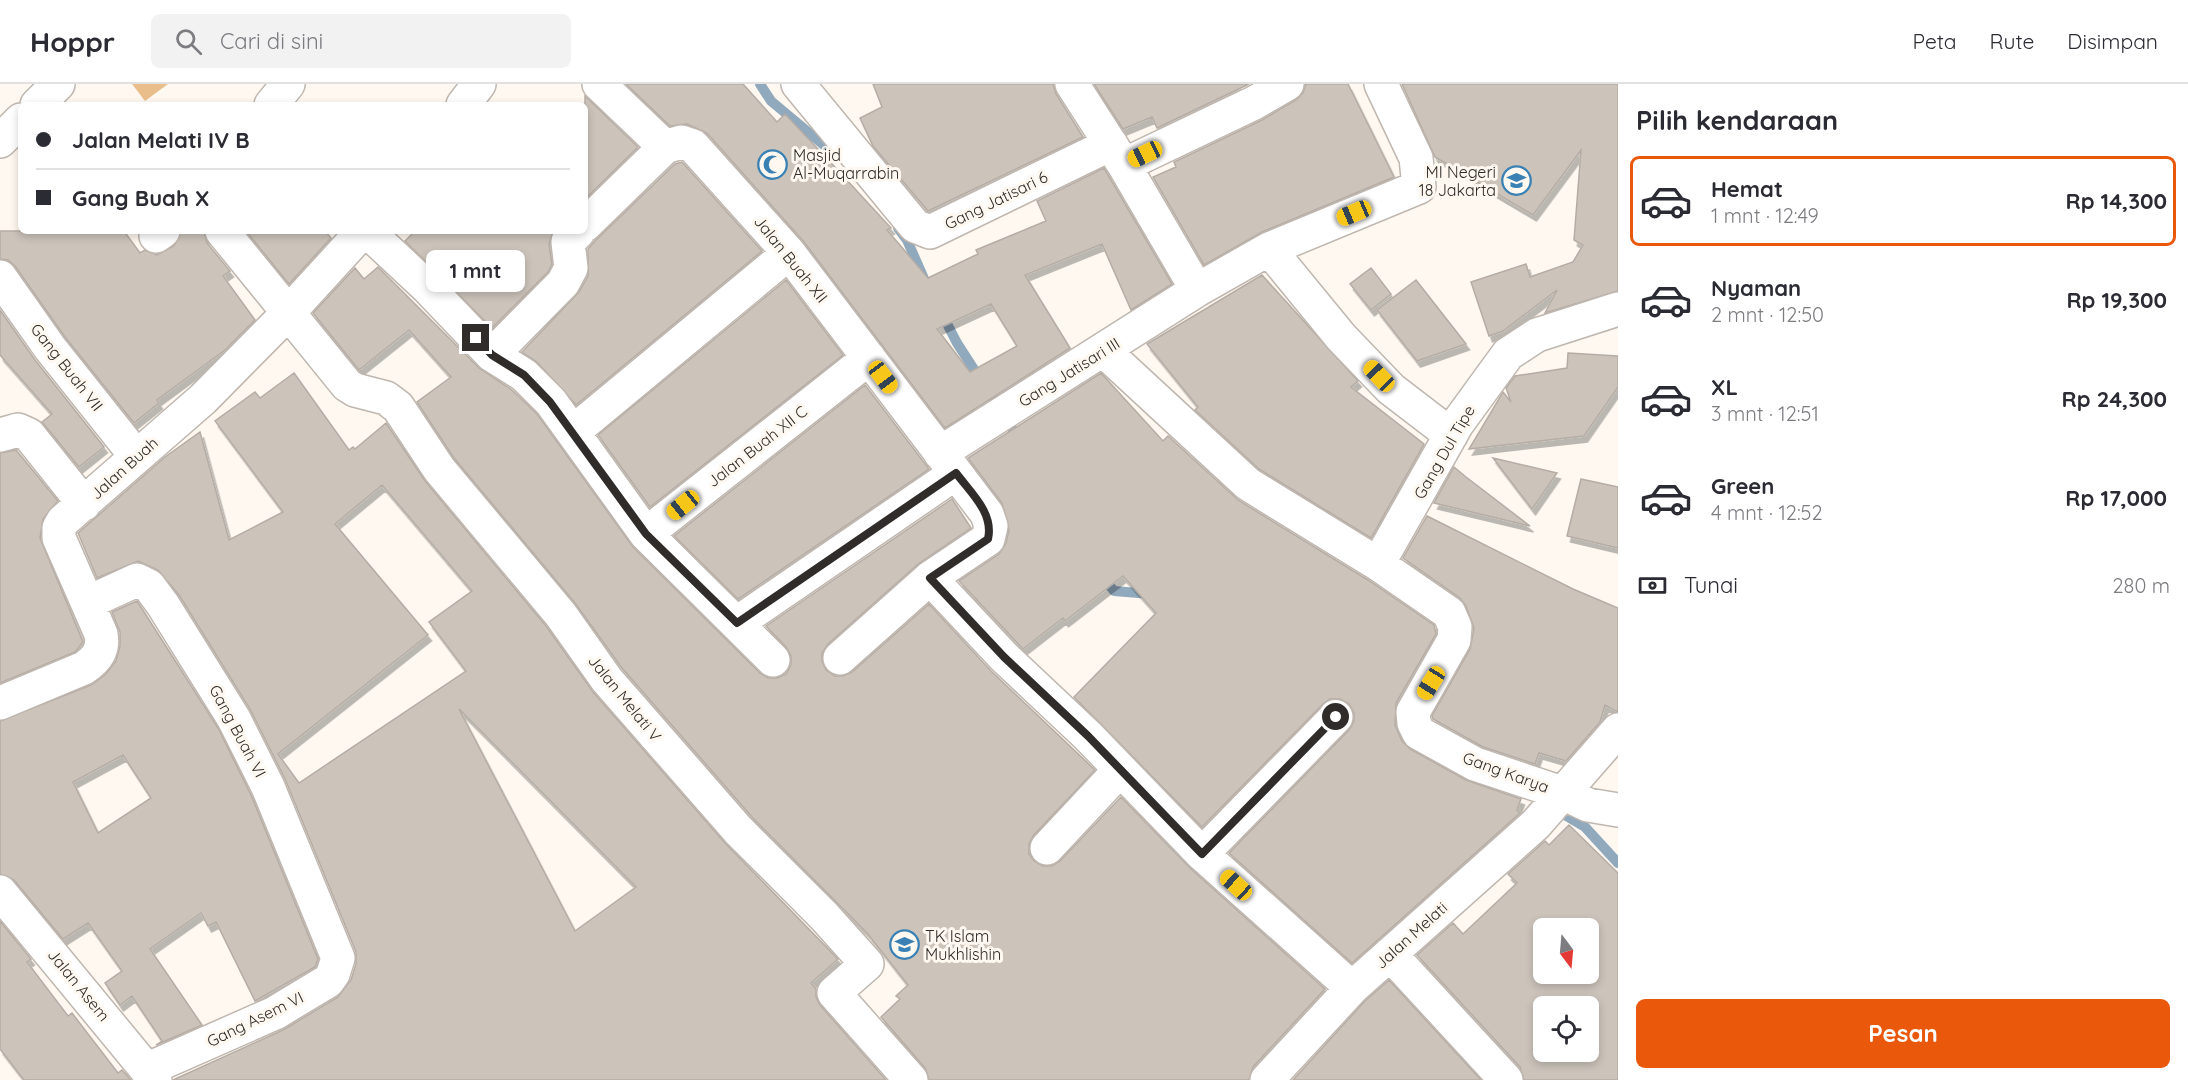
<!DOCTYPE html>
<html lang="id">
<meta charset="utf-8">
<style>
:root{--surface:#fff;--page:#f2f2f3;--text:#2b2b33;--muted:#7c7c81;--line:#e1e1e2;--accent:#ea580c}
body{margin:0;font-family:Quicksand,sans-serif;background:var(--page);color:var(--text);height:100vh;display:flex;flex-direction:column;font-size:22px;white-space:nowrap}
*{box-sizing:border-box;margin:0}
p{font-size:20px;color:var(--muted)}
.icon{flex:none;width:33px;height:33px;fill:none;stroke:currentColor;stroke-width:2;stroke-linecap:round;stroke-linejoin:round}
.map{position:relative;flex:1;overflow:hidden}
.drawer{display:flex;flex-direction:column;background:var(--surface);width:570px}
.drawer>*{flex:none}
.hud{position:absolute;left:18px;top:18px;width:570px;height:132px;border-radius:9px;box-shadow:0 3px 9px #0003;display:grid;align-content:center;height:132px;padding:0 18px;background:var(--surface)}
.needle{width:39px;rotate:164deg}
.fabs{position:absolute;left:1533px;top:834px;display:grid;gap:12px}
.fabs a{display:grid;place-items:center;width:66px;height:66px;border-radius:9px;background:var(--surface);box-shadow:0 3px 9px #0003;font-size:30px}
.end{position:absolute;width:27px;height:27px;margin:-14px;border:8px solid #2f2c29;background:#fff;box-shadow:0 0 0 3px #fff}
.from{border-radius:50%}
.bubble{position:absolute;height:42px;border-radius:9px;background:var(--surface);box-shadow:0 3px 9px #0003;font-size:20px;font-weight:700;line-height:42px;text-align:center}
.car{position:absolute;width:18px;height:36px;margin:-18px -9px;border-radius:8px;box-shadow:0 0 4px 2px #0007;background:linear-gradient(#f5c518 24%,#345 0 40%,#f5c518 0 76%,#345 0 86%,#f5c518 0)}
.hud b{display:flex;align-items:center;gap:21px;height:57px;font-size:22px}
.hud b+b{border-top:2px solid var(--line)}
.hud i{width:15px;height:15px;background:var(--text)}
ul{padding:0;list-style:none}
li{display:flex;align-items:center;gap:18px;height:90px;margin:0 12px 9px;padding:0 6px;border:3px solid transparent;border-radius:9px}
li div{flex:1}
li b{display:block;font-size:22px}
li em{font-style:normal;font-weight:700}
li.active{border-color:var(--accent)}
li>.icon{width:54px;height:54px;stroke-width:1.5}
h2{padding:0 18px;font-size:27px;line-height:72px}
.pay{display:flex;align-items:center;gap:15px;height:66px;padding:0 18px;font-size:22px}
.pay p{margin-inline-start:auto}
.button{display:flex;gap:12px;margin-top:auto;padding:12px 18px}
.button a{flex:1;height:69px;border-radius:9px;background:var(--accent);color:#fff;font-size:24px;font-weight:700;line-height:69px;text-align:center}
header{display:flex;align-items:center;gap:36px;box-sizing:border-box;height:84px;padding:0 30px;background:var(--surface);border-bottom:2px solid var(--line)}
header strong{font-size:28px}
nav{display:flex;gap:33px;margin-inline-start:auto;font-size:21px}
.search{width:420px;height:54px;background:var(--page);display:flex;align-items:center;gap:15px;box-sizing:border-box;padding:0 21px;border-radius:9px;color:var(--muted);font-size:22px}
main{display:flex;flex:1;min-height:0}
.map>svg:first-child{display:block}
.green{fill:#eabe8b}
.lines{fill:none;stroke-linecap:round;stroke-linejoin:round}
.stream{stroke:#90a9bd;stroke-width:10}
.building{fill:#ccc4bb;stroke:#b5ada5;stroke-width:1.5;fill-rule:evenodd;filter:url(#shadow)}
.minor-casing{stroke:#bfb7af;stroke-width:36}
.minor{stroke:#fff;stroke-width:33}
.route{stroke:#2f2c29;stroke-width:8}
.labels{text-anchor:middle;stroke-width:6;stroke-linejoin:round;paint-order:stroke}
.poi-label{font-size:16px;fill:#2f2c29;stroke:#fef8f0;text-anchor:start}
.street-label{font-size:16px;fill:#2f2c29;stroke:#fef8f0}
</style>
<header>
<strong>Hoppr</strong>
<div class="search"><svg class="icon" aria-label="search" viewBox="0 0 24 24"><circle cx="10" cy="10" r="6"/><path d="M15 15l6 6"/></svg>Cari di sini</div>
<nav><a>Peta</a><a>Rute</a><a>Disimpan</a></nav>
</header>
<main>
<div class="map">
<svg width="1618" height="996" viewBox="0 0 1618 996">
<defs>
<filter id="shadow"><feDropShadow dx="3.5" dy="6" stdDeviation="0" flood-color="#0004"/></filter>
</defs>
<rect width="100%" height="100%" fill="#fef8f0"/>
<path class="green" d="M132,0H168L145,17Z"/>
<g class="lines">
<path class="stream" d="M760,0L771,17L838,73
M898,144L907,156L925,197
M942,230L957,259L1020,357
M1102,492L1114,507L1151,510
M1553,724L1585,743L1618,779"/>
</g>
<path class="building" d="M626,0H743L777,38L785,30L833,81L891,144L887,146L928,194L978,170L976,166L1046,137L1037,117L1104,84L1172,200L1131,226L1102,160L1025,191L1070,264L945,344L804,158L707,49L687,40L670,42ZM991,220L1017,262L970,288L937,245Z
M873,0H1053L1056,10L1083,53L928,127L873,62L860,34L882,23Z
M1094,0H1249L1157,44L1152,33L1123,45Z
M1306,0H1348L1394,93L1262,148L1204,181L1153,93L1176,83L1174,78L1262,36L1296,16L1303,9Z
M1402,0H1618V207L1545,229L1557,206L1503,247L1489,252L1471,198L1526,180L1530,193L1573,178L1583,161L1574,156L1581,66L1533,131L1435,73Z
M585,12L638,63L585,115Z
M682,78L762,167L576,321L537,278L522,268L579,208L588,192V165L595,157L675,80Z
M0,147H124L140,169L145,166L157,171L174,162L181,147H204L207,159L230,187L223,192L255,236L225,266L157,316L159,319L134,339L65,253L15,182L8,176L0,175Z
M246,147H325L331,154L289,200Z
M415,147H553L549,160L552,180L548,188L492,244L405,157Z
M378,183L479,284L512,306L537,330L633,463L760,589L768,594H777L786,590L791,581V572L786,563L766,542L952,415L971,444L918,480L828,560L822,569V577L826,586L835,592H843L852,588L929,520L991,587L1095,686L1033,752L1029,760V770L1034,777L1043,782H1052L1060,777L1121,713L1190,784L1325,905L1253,983L1249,996H929L925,984L881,933L900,915L896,912L908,901L867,849L752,733L622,584L575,519L454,374L417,318L451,293L409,246L359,286L313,229L355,184L364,195Z
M1371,184L1391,210L1371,226L1350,200Z
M1262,191L1358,297L1351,303L1424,360L1371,454L1259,385L1195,326L1198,323L1147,260Z
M786,196L843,271L650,423L598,351Z
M1416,196L1466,260L1417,277L1377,226Z
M0,226L35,276L104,363L79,383L42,338L52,330L0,271Z
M1568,269L1618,272V303L1584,352L1469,365L1503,308L1511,318L1506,304L1515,292L1567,284Z
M294,289L349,366L353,363L355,365L386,339L425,397L546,542L593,608L724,758L838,875L811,899L816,905V913L820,921L886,996H173L283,946L338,913L351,896L356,880V868L285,695L250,625L179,511L158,486L138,477L97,494L78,449L165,373L200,348L229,456L283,428L215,337L255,308L260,314ZM382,401L472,507L429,538L466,587L299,699L278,670L428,551L335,440ZM459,625L636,803L575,847Z
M1101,289L1163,357L1168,352L1238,416L1368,496L1434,541L1436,550L1396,619L1395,641L1402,657L1410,665L1466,696L1521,715L1517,726L1520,729L1352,879L1229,769L1349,646L1354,637V629L1349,620L1340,615H1330L1323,620L1202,743L1074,613L1156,529L1123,492L1065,537L1063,534L1023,565L959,497L999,470L1006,459L1009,446L1002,419L968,374Z
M865,301L929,385L738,515L674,452Z
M16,366L58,417L43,435L40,454L83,558L75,568L0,599V369Z
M1493,374L1557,389L1532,425Z
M1454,383L1466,393L1530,442L1434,419Z
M1581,395L1618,403V464L1567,452Z
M1427,432L1573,505L1618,524V628L1605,621L1600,638L1566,677L1539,669L1535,680L1483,663L1433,635L1432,632L1470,565L1474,544L1466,522L1460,514L1403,474Z
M137,517L218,644L251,711L318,875L315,883L255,917L216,838L208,842L201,829L150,865L202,941L156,961L162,957L132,912L120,921L105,899L122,887L88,839L63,855L14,796L0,790V637L91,601L105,591L116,577L120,562V548L112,528ZM123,671L151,714L98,749L73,698Z
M1569,741L1618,789V996H1524L1520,983L1417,871L1453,839L1463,850L1517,799L1508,790L1545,757L1549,761ZM1544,844H1588V890H1544ZM1544,922H1588V968H1544Z
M0,837L31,875L27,878L68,932L72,929L118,989L122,986L131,996H24L0,965Z
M1389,896L1481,996H1293L1365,917Z"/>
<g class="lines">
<defs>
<path id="minor" d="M599,0L665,63L681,58L693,62L789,169L987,430L991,442L988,455L930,494L1004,573L1088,652L1202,770L1352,904
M798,0L915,142L930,148L1111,60
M1072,0L1124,81L1197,206
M37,21L58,0
M271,21L288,0
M463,21L479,0
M0,57L21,36
M1124,81L1254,19L1287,0
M585,141L665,63
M222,147L347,301L355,306L386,314L398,323L439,385L561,531L607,596L738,746L824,832L867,880L834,909L911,996
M367,147L428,204L492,271L524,291L551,318L646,450L773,576
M156,152L163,147
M1269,165L1341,253L1391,305L1451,351
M0,193L50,264L136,372
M1103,266L1248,400L1378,480L1449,529L1455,543L1454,556L1413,628L1414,639L1419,649L1475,680L1565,710L1588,721L1618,726
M492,271L563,199L571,184L568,158L579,147
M573,348L789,169
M0,351L18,346L29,351L84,420
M940,369L1197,206L1269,165L1419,103L1416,74L1381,0
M646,450L869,274
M1378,480L1457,340L1508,270L1537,251L1618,225
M89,518L137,496L149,502L163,521L234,635L268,703L338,874L333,890L328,897L275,929L148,985
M737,539L956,389
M840,574L930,494
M0,619L84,584C97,575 104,566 101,550L59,454V444L63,437L203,315L288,229L363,147
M1047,764L1120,686
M1202,770L1336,633
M0,808L155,996
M1390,870L1506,996
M1267,996L1352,904L1536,740L1618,646"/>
</defs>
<use href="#minor" class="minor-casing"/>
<use href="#minor" class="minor"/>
</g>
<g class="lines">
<path class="route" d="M476,254L492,271L524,291L550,318L646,450L737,539L956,389C971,409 994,429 988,455L930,494L1004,573L1088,652L1202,770L1336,633"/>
</g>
<defs>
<symbol id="mosque-ring" viewBox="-11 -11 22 22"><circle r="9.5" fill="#fef8f0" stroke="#3981b5" stroke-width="1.5"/><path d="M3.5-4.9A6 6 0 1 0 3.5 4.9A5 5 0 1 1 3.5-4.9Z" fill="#3981b5"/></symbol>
<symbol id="school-ring" viewBox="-11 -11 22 22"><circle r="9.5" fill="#fef8f0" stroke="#3981b5" stroke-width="1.5"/><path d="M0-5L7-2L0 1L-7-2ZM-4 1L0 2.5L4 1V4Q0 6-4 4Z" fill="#3981b5"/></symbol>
</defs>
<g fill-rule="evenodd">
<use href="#mosque-ring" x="756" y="64" width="33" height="33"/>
<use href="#school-ring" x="1500" y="80" width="33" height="33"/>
<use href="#school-ring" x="888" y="844" width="33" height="33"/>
</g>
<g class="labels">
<g class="poi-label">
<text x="793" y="77">Masjid<tspan x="793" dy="18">Al-Muqarrabin</tspan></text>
<text x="1496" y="94" text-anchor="end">MI Negeri<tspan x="1496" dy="18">18 Jakarta</tspan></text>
<text x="925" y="858">TK Islam<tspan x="925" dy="18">Mukhlishin</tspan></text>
</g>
<g class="street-label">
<text transform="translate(996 116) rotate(-26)" y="6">Gang Jatisari 6</text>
<text transform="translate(791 175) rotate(51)" y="6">Jalan Buah XII</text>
<text transform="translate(67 283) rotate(52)" y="6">Gang Buah VII</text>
<text transform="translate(1069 288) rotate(-32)" y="6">Gang Jatisari III</text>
<text transform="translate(757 362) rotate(-38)" y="6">Jalan Buah XII C</text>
<text transform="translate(1444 368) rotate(-60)" y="6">Gang Dul Tipe</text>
<text transform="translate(124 384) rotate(-42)" y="6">Jalan Buah</text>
<text transform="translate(625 614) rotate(51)" y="6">Jalan Melati V</text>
<text transform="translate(238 647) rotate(62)" y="6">Gang Buah VI</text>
<text transform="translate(1506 688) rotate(20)" y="6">Gang Karya</text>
<text transform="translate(1411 851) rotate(-42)" y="6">Jalan Melati</text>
<text transform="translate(79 901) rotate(51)" y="6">Jalan Asem</text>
<text transform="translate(255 935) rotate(-26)" y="6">Gang Asem VI</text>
</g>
</g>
</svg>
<div class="fabs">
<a><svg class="needle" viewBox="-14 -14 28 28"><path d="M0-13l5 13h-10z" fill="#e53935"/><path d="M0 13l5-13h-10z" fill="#7c7c81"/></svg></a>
<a><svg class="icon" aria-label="locate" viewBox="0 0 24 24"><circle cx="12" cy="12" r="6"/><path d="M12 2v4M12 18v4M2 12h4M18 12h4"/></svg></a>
</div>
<i class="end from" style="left:1336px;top:633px"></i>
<i class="end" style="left:476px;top:254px"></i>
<div class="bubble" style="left:426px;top:166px;width:99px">1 mnt</div>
<i class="car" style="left:1145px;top:70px;rotate:245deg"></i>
<i class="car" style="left:1354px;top:129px;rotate:247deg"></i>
<i class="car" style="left:1379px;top:292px;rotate:316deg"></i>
<i class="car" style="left:883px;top:293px;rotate:143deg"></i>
<i class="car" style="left:683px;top:421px;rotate:231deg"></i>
<i class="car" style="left:1431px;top:599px;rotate:212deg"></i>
<i class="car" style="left:1236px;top:801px;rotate:312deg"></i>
<div class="hud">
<b><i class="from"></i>Jalan Melati IV B</b>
<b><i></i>Gang Buah X</b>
</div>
</div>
<section class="drawer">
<h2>Pilih kendaraan</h2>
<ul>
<li class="active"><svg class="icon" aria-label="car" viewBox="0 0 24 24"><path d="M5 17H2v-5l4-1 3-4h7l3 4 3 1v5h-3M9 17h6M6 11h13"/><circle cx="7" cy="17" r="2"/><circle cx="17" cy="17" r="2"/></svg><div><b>Hemat</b><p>1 mnt · 12:49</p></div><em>Rp 14,300</em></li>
<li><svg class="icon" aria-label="car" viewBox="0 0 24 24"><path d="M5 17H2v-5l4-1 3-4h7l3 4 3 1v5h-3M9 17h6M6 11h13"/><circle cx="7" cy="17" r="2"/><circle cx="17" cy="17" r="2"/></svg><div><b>Nyaman</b><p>2 mnt · 12:50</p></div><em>Rp 19,300</em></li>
<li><svg class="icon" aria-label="car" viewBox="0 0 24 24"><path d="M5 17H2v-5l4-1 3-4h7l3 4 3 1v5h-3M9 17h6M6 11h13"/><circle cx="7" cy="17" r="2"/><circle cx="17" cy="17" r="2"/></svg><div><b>XL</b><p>3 mnt · 12:51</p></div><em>Rp 24,300</em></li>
<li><svg class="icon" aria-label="car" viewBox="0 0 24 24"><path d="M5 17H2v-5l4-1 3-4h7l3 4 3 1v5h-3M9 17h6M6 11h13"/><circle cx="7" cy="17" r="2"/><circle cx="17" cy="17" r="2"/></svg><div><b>Green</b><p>4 mnt · 12:52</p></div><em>Rp 17,000</em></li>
</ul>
<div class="pay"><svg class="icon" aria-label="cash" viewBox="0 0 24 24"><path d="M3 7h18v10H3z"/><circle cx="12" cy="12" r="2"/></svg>Tunai<p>280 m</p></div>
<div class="button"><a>Pesan</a></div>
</section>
</main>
